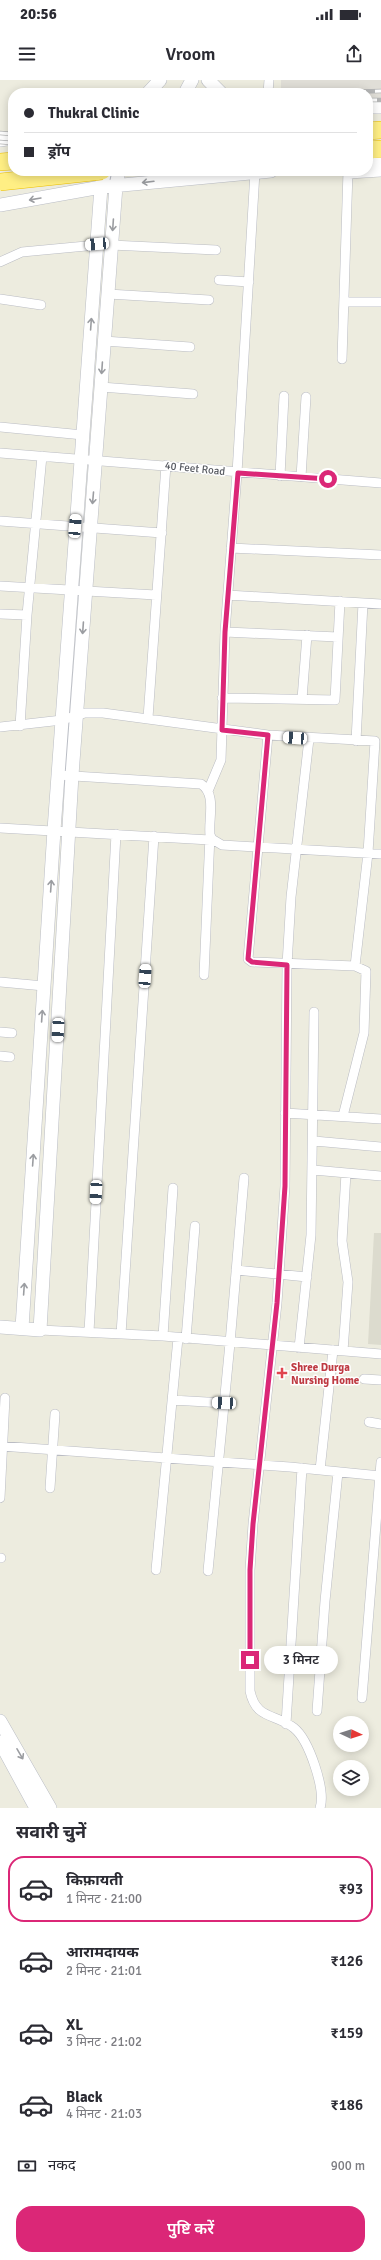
<!DOCTYPE html>
<html lang="hi">
<meta charset="utf-8">
<style>
:root{--surface:#fff;--page:#f7f7f7;--text:#2b2b33;--muted:#7c7c81;--line:#e1e1e2;--accent:#db2777}
body{margin:0;font-family:Signika,"Noto Sans Devanagari",sans-serif;background:var(--page);color:var(--text);height:100vh;display:flex;flex-direction:column;font-size:15px;white-space:nowrap}
*{box-sizing:border-box;margin:0}
p{font-size:13px;color:var(--muted)}
.icon{flex:none;width:22px;height:22px;fill:none;stroke:currentColor;stroke-width:2;stroke-linecap:round;stroke-linejoin:round}
.map{position:relative;height:1728px;overflow:hidden}
.panel{display:flex;flex-direction:column;background:var(--surface);flex:1}
.panel>*{flex:none}
.banner{position:absolute;left:8px;top:8px;width:365px;height:88px;border-radius:16px;box-shadow:0 2px 10px #0003;display:grid;align-content:center;height:88px;padding:0 16px;background:var(--surface)}
.needle{width:26px;rotate:94deg}
.controls{position:absolute;left:333px;top:1636px;display:grid;gap:8px}
.controls a{display:grid;place-items:center;width:36px;height:36px;border-radius:50%;background:var(--surface);box-shadow:0 2px 10px #0003;font-size:20px}
.end{position:absolute;width:18px;height:18px;margin:-9px;border:5px solid #db2777;background:#fff;box-shadow:0 0 0 2px #fff}
.from{border-radius:50%}
.bubble{position:absolute;height:28px;border-radius:14px;background:var(--surface);box-shadow:0 2px 10px #0003;font-size:13px;font-weight:600;line-height:28px;text-align:center}
.car{position:absolute;width:12px;height:24px;margin:-12px -6px;border-radius:5px;box-shadow:0 0 3px 1px #0007;background:linear-gradient(#fff 24%,#345 0 40%,#fff 0 76%,#345 0 86%,#fff 0)}
.banner b{display:flex;align-items:center;gap:14px;height:38px;font-size:15px}
.banner b+b{border-top:1px solid var(--line)}
.banner i{width:10px;height:10px;background:var(--text)}
ul{padding:0;list-style:none}
li{display:flex;align-items:center;gap:12px;height:66px;margin:0 8px 6px;padding:0 8px;border:2px solid transparent;border-radius:16px}
li div{flex:1}
li b{display:block;font-size:15px}
li em{font-style:normal;font-weight:600}
li.active{border-color:var(--accent)}
li>.icon{width:36px;height:36px;stroke-width:1.5}
h2{padding:0 16px;font-size:18px;line-height:48px}
.pay{display:flex;align-items:center;gap:10px;height:44px;padding:0 16px;font-size:15px}
.pay p{margin-inline-start:auto}
.primary-button{display:flex;gap:8px;margin-top:auto;padding:8px 16px}
.primary-button a{flex:1;height:46px;border-radius:16px;background:var(--accent);color:#fff;font-size:16px;font-weight:600;line-height:46px;text-align:center}
.status{display:flex;justify-content:space-between;align-items:center;height:28px;padding:0 20px;background:var(--surface);direction:ltr}
.status svg{height:11px;fill:currentColor}
header{display:flex;justify-content:space-between;align-items:center;height:52px;padding:0 16px;background:var(--surface);font-size:18px;font-weight:600}
.map>svg:first-child{display:block}
.industrial{fill:#e0ded7}
.education{fill:#dcdbce}
.lines{fill:none;stroke-linecap:round;stroke-linejoin:round}
.street-casing{stroke:#babcc3;stroke-width:10}
.secondary-casing{stroke:#babdc5;stroke-width:14}
.highway-casing{stroke:#ecbf00;stroke-width:18}
.street{stroke:#fff;stroke-width:9}
.secondary{stroke:#fff;stroke-width:13}
.highway{stroke:#ffef84;stroke-width:17}
.rail-casing{stroke:#b5b6b6;stroke-width:4.5}
.rail{stroke:#fff;stroke-width:3;stroke-dasharray:9;stroke-linecap:butt}
.highway-bridge-casing{stroke:#ecbf00;stroke-width:18;stroke-linecap:butt}
.highway-bridge{stroke:#ffef84;stroke-width:17}
.oneway{stroke:#9b9da1}
.route{stroke:#db2777;stroke-width:5}
.health-dot{fill:#e0444e;stroke:#fff;stroke-width:1.5}
.labels{text-anchor:middle;stroke-width:3;stroke-linejoin:round;paint-order:stroke}
.street-label{font-size:11px;fill:#585b62;stroke:#fff}
.health-label{font-size:11px;font-weight:bold;fill:#be3a42;stroke:#fff;text-anchor:start}
</style>
<div class="status"><b>20:56</b><svg viewBox="0 0 49 12"><path d="M0 12V9h3v3zM5 12V6h3v6zM10 12V3h3v9zM15 12V0h3v12zM26 1h20v11H26zM47 4h2v5h-2z"/></svg></div>
<header><svg class="icon" aria-label="menu" viewBox="0 0 24 24"><path d="M4 6h16M4 12h16M4 18h16"/></svg>Vroom<svg class="icon" aria-label="share" viewBox="0 0 24 24"><path d="M12 15V3M7 8l5-5 5 5M5 13v7h14v-7"/></svg></header>
<div class="map">
<svg width="381" height="1728" viewBox="0 0 381 1728">
<rect width="100%" height="100%" fill="#edecdf"/>
<path class="industrial" d="M281,0H381V25H368V13H281Z"/>
<path class="education" d="M374,1153H381V1265L368,1264Z"/>
<g class="lines">
<defs>
<path id="street" d="M268,13L269,0
M349,94L381,92
M111,165L216,170
M0,182L22,172L97,165
M219,200L249,202
M108,214L209,220
M0,219L41,225
M345,222H381
M104,261L190,267
M342,279L348,91
M101,307L193,314
M0,347L83,355
M0,373L381,403
M280,396L284,316
M301,397L306,317
M0,441L162,453
M231,468L381,475
M0,506L156,515
M228,515L381,524
M0,534L27,535
M225,552L338,557
M222,618L335,620L340,521
M302,619L307,555
M148,638L166,385
M20,646L27,535L42,376
M0,647L62,640L85,633H103L268,655L375,661L368,773L355,886
M268,655L248,879L252,882L355,886L366,891L364,953L343,1036
M309,659L291,817L287,885L285,1106L277,1223L253,1444L250,1490V1611C256,1640 275,1633 294,1648C309,1660 326,1710 320,1728
M356,661L363,523
M58,695L201,704C217,714 208,739 210,755L212,759L222,765L381,774
M208,711L221,680L225,552L237,393L255,92
M0,748L210,760
M204,895L210,755
M0,902L44,906
M0,952L12,953
M0,976L10,977
M285,1033L381,1039
M314,1061L381,1067
M313,1090L381,1096
M236,1190L307,1197
M40,1250L163,1256L381,1274
M89,1252L116,754
M121,1254L154,756
M163,1256L173,1108
M186,1259L195,1146
M299,1268L311,1155L314,932
M343,1271L348,1202L342,1161L346,1093
M364,1299L381,1300
M172,1320L224,1323
M369,1342L381,1344
M0,1366L290,1387L381,1396
M320,1390L333,1270
M50,1408L55,1334
M0,1418L5,1318
M0,1478H1
M156,1490L178,1258
M208,1491L230,1263L244,1098
M362,1618L381,1382
M317,1631L325,1521L338,1392
M286,1644L302,1388"/>
<path id="secondary" d="M208,0L221,13
M148,13L160,0
M185,13L192,0
M368,27H381
M0,60L13,58
M368,85L381,84
M0,125L101,107L271,91
M0,1247L40,1250L72,695L116,106L119,91
M22,1248L54,750L101,107L105,91
M0,1641L50,1728
M0,1662L36,1728"/>
<path id="highway" d="M368,51L381,50
M368,70L381,69
M0,82L13,81"/>
</defs>
<use href="#street" class="street-casing"/>
<use href="#secondary" class="secondary-casing"/>
<use href="#highway" class="highway-casing"/>
<use href="#street" class="street"/>
<use href="#secondary" class="secondary"/>
<use href="#highway" class="highway"/>
<defs>
<path id="rail" d="M303,13L381,11
M368,20H381
M0,53L13,54
M0,62L13,63"/>
</defs>
<use href="#rail" class="rail-casing"/>
<use href="#rail" class="rail"/>
<defs>
<path id="highway-bridge" d="M0,102L102,91"/>
</defs>
<use href="#highway-bridge" class="highway-bridge-casing"/>
<use href="#highway-bridge" class="highway-bridge"/>
</g>
<defs><path id="oneway-shaft" d="M-6 0H5M1.5-3L5.5 0L1.5 3" fill="none" stroke-width="1.6" stroke-linecap="round" stroke-linejoin="round"/></defs>
<g class="oneway">
<use href="#oneway-shaft" transform="translate(148 102) rotate(173)"/>
<use href="#oneway-shaft" transform="translate(35 119) rotate(170)"/>
<use href="#oneway-shaft" transform="translate(113 145) rotate(94)"/>
<use href="#oneway-shaft" transform="translate(91 244) rotate(-86)"/>
<use href="#oneway-shaft" transform="translate(102 288) rotate(94)"/>
<use href="#oneway-shaft" transform="translate(93 418) rotate(95)"/>
<use href="#oneway-shaft" transform="translate(83 548) rotate(94)"/>
<use href="#oneway-shaft" transform="translate(51 806) rotate(-86)"/>
<use href="#oneway-shaft" transform="translate(42 936) rotate(-86)"/>
<use href="#oneway-shaft" transform="translate(33 1080) rotate(-86)"/>
<use href="#oneway-shaft" transform="translate(24 1209) rotate(-86)"/>
<use href="#oneway-shaft" transform="translate(20 1674) rotate(60)"/>
</g>
<g class="lines">
<path class="route" d="M250,1580V1490L253,1444L277,1223L285,1106L287,885L252,882L248,879L268,655L222,650L225,552L238,393L328,399"/>
</g>
<path class="health-dot" d="M280 1287h4v4h4v4h-4v4h-4v-4h-4v-4h4z"/>
<g class="labels">
<g class="street-label">
<text transform="translate(195 388) rotate(6)" y="4">40 Feet Road</text>
</g>
<g class="health-label">
<text x="291" y="1291">Shree Durga<tspan x="291" dy="13">Nursing Home</tspan></text>
</g>
</g>
</svg>
<div class="controls">
<a><svg class="needle" viewBox="-14 -14 28 28"><path d="M0-13l5 13h-10z" fill="#e53935"/><path d="M0 13l5-13h-10z" fill="#7c7c81"/></svg></a>
<a><svg class="icon" aria-label="layers" viewBox="0 0 24 24"><path d="M12 4l9 5-9 5-9-5zM3 14l9 5 9-5"/></svg></a>
</div>
<i class="end from" style="left:328px;top:399px"></i>
<i class="end" style="left:250px;top:1580px"></i>
<div class="bubble" style="left:264px;top:1566px;width:74px">3 मिनट</div>
<i class="car" style="left:97px;top:164px;rotate:265deg"></i>
<i class="car" style="left:75px;top:446px;rotate:5deg"></i>
<i class="car" style="left:295px;top:658px;rotate:274deg"></i>
<i class="car" style="left:145px;top:896px;rotate:4deg"></i>
<i class="car" style="left:58px;top:950px;rotate:183deg"></i>
<i class="car" style="left:96px;top:1112px;rotate:183deg"></i>
<i class="car" style="left:224px;top:1323px;rotate:273deg"></i>
<div class="banner">
<b><i class="from"></i>Thukral Clinic</b>
<b><i></i>ड्रॉप</b>
</div>
</div>
<section class="panel">
<h2>सवारी चुनें</h2>
<ul>
<li class="active"><svg class="icon" aria-label="car" viewBox="0 0 24 24"><path d="M5 17H2v-5l4-1 3-4h7l3 4 3 1v5h-3M9 17h6M6 11h13"/><circle cx="7" cy="17" r="2"/><circle cx="17" cy="17" r="2"/></svg><div><b>किफ़ायती</b><p>1 मिनट · 21:00</p></div><em>₹93</em></li>
<li><svg class="icon" aria-label="car" viewBox="0 0 24 24"><path d="M5 17H2v-5l4-1 3-4h7l3 4 3 1v5h-3M9 17h6M6 11h13"/><circle cx="7" cy="17" r="2"/><circle cx="17" cy="17" r="2"/></svg><div><b>आरामदायक</b><p>2 मिनट · 21:01</p></div><em>₹126</em></li>
<li><svg class="icon" aria-label="car" viewBox="0 0 24 24"><path d="M5 17H2v-5l4-1 3-4h7l3 4 3 1v5h-3M9 17h6M6 11h13"/><circle cx="7" cy="17" r="2"/><circle cx="17" cy="17" r="2"/></svg><div><b>XL</b><p>3 मिनट · 21:02</p></div><em>₹159</em></li>
<li><svg class="icon" aria-label="car" viewBox="0 0 24 24"><path d="M5 17H2v-5l4-1 3-4h7l3 4 3 1v5h-3M9 17h6M6 11h13"/><circle cx="7" cy="17" r="2"/><circle cx="17" cy="17" r="2"/></svg><div><b>Black</b><p>4 मिनट · 21:03</p></div><em>₹186</em></li>
</ul>
<div class="pay"><svg class="icon" aria-label="cash" viewBox="0 0 24 24"><path d="M3 7h18v10H3z"/><circle cx="12" cy="12" r="2"/></svg>नकद<p>900 m</p></div>
<div class="primary-button"><a>पुष्टि करें</a></div>
</section>
